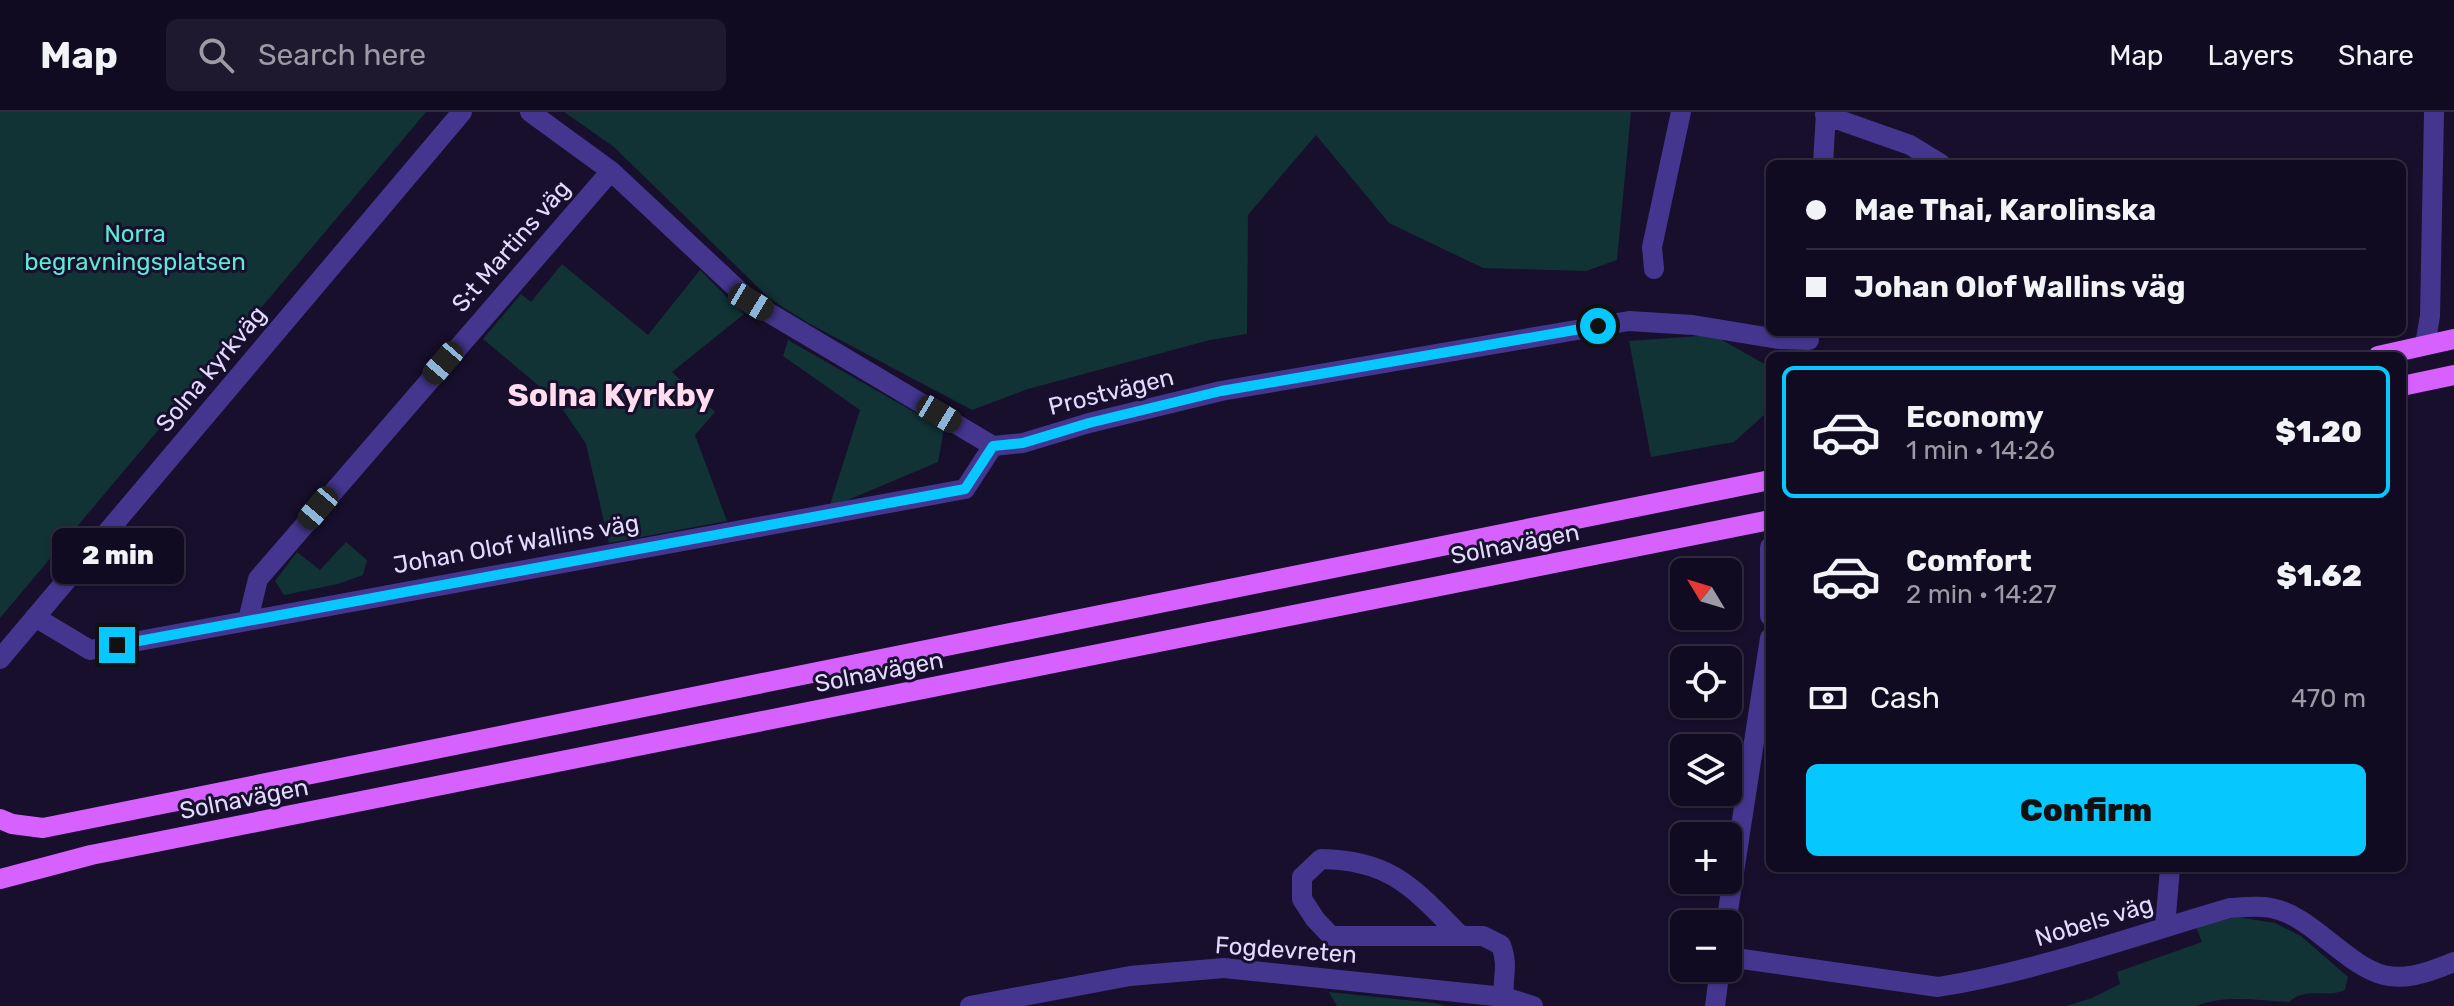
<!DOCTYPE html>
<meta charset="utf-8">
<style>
:root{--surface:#110b21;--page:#1e192e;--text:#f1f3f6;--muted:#9c9ba5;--line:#302b3f;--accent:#06c8ff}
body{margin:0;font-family:Rubik,sans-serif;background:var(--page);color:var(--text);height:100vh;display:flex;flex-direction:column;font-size:30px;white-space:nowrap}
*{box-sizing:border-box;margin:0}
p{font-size:26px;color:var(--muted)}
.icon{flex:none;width:44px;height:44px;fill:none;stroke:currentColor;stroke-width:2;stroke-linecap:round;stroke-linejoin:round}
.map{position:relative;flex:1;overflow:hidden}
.panel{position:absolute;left:1766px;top:240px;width:640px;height:520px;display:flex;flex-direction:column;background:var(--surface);border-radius:12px;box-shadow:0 2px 6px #0004,0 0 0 2px var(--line)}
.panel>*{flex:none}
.guide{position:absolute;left:1766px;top:48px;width:640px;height:176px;border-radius:12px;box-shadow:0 2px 6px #0004,0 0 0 2px var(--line);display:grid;align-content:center;height:176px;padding:0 40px;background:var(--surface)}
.needle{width:52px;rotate:308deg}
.fabs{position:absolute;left:1670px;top:446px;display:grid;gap:16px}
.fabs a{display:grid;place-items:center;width:72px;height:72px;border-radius:12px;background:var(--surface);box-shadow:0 2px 6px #0004,0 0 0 2px var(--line);font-size:40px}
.end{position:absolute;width:36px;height:36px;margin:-18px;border:10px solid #06c8ff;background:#111;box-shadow:0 0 0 4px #111}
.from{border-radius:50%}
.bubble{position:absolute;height:56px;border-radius:12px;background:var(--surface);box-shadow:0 2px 6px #0004,0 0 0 2px var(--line);font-size:26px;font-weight:800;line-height:56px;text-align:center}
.car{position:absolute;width:24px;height:48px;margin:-24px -12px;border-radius:10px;box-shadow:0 0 6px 2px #0007;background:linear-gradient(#222 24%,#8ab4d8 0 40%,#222 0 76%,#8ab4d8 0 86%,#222 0)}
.guide b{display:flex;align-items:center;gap:28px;height:76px;font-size:30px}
.guide b+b{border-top:2px solid var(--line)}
.guide i{width:20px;height:20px;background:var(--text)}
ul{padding:14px 0 0;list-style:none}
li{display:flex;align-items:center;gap:24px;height:132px;margin:0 16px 12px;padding:0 24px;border:4px solid transparent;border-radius:12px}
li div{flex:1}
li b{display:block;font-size:30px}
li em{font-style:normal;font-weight:800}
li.current{border-color:var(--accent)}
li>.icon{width:72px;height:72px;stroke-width:1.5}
.pay{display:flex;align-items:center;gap:20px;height:88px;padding:0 40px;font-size:30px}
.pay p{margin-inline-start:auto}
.primary-button{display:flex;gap:16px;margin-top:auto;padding:16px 40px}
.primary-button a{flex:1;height:92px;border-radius:12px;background:var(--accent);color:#111;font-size:32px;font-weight:800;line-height:92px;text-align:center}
header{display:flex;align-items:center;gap:48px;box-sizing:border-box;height:112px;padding:0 40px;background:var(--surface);border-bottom:2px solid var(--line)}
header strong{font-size:38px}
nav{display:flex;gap:44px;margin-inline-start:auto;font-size:28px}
.search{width:560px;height:72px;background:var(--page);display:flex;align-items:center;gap:20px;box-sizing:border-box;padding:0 28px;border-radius:12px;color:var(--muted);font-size:30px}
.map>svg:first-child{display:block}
.green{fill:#113336}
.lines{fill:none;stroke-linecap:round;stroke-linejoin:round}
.minor{stroke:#44368e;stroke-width:20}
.major{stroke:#d761ff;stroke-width:20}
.route{stroke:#06c8ff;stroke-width:10}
.labels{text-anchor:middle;stroke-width:6;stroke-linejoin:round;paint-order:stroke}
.park-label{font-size:24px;fill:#5bead7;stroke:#170f2c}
.street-label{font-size:24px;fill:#e3daff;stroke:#170f2c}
.district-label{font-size:32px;font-weight:bold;fill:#ffdcee;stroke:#170f2c}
</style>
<header>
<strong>Map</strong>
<div class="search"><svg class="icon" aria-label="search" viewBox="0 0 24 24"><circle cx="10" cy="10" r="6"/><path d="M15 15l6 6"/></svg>Search here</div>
<nav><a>Map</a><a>Layers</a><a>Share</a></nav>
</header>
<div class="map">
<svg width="2454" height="894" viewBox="0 0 2454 894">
<rect width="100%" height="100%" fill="#170f2c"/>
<path class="green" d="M0,0H426L0,506Z
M564,0H1631L1617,148L1586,159L1483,156L1389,111L1316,23L1248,103L1247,222L1210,228L1028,277L972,298L810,212L770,187L614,35Z
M562,152L648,223L700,158L744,202L672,260L715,300L695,323L727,409L609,431L586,332L557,289L483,227L521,182L531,190Z
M1713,223L1768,254L1764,303L1734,330L1651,345L1629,229Z
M788,228L944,317L938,350L829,396L860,298L783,244Z
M346,430L367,448L363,463L338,472L284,483L275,469L297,440L320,458Z
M2237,805L2275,811L2301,824L2348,865L2345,878C2324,887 2308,874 2289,890C2261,889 2224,882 2197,894H2066L2092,886L2120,872L2117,860L2202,830L2196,815Z
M1329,880L1434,891L1447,894H1337Z"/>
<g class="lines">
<path class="minor" d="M530,0L611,59L751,190L993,334L1023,331L1089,311L1221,279L1629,209L1693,213L1778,227L1809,228
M1825,3L1910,33L1941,52
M1823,52L1826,0
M1654,157L1652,135L1681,0
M2425,233L2430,204L2434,0
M1770,435V504
M35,505L90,538L965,377L993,334
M248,508L258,467L611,59
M0,547L462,0
M1726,812L1770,526
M2165,815L2170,756
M1461,824H1331L1315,807L1302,787V765L1321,747C1392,748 1414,777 1461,824H1483L1501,833C1509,856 1502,862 1504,885
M1728,845L1938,875C2038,859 2133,824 2230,796C2246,795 2263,793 2279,798C2295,803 2308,813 2321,823C2374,865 2388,878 2454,850
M970,894L1130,864L1224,856L1504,885L1533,894
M1715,894L1720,856"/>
<path class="major" d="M2378,244L2454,227
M2402,274L2454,263
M0,707L12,712L43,716L1770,368
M0,767L91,743L1770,408"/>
</g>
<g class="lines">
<path class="route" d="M117,533L965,377L993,334L1023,331L1089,311L1221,279L1598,214"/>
</g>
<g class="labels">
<g class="park-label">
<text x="135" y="130">Norra<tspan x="135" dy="28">begravningsplatsen</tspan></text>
</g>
<g class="street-label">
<text transform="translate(511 134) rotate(-49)" y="8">S:t Martins väg</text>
<text transform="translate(211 257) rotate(-50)" y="8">Solna kyrkväg</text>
<text transform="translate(1111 280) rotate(-14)" y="8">Prostvägen</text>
<text transform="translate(516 432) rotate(-10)" y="8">Johan Olof Wallins väg</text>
<text transform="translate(1515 432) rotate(-11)" y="8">Solnavägen</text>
<text transform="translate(879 560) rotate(-11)" y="8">Solnavägen</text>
<text transform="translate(244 687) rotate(-11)" y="8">Solnavägen</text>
<text transform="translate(2094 809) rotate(-17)" y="8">Nobels väg</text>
<text transform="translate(1286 838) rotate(4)" y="8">Fogdevreten</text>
</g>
<g class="district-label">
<text x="611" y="294">Solna Kyrkby</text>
</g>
</g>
</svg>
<div class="fabs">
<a><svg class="needle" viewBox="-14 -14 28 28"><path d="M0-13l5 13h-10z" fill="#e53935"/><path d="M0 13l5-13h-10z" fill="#9c9ba5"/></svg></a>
<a><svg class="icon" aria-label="locate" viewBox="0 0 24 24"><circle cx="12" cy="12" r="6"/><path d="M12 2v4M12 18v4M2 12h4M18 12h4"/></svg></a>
<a><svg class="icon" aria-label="layers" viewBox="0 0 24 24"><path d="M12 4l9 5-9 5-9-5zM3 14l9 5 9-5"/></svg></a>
<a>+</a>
<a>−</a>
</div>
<i class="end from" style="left:1598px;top:214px"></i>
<i class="end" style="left:117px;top:533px"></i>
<div class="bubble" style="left:52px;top:416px;width:132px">2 min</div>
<i class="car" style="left:751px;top:190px;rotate:121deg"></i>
<i class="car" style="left:443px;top:251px;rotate:221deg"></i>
<i class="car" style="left:939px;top:302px;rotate:121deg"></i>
<i class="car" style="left:318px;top:396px;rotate:220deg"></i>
<div class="guide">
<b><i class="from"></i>Mae Thai, Karolinska</b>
<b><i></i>Johan Olof Wallins väg</b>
</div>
<section class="panel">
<ul>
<li class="current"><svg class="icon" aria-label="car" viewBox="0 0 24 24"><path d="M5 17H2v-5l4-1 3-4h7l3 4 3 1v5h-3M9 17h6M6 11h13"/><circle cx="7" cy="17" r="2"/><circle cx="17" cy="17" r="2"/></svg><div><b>Economy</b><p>1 min · 14:26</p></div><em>$1.20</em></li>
<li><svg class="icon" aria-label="car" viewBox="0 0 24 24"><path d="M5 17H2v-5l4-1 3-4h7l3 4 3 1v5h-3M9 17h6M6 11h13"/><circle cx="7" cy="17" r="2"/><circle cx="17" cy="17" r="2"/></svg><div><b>Comfort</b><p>2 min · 14:27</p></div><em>$1.62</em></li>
</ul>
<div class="pay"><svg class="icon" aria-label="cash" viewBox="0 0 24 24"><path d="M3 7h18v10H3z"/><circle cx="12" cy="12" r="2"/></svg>Cash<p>470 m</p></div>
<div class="primary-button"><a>Confirm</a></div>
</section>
</div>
